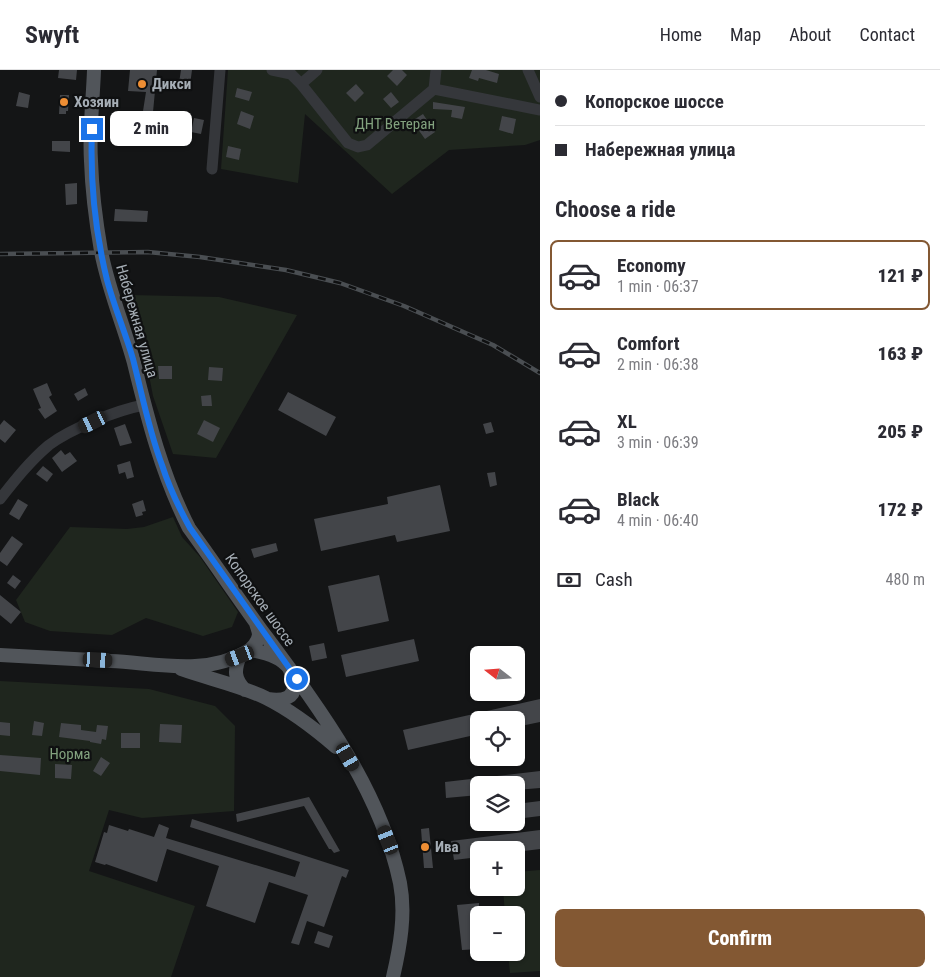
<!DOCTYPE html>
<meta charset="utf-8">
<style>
:root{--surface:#fff;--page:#f7f7f7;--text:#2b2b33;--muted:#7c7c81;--line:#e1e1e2;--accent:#835833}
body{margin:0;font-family:"Roboto Condensed",sans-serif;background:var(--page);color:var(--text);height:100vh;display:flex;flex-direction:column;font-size:19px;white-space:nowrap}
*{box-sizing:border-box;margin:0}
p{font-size:16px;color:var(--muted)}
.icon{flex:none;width:28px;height:28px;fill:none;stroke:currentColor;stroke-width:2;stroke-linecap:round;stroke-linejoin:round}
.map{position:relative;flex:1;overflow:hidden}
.sheet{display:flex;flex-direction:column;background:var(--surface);width:400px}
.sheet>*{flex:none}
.hud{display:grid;align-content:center;height:110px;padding:0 15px;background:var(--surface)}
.needle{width:32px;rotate:287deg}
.tools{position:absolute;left:470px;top:576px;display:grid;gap:10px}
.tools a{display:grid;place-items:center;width:55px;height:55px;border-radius:8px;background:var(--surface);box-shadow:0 1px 4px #0004;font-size:25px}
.end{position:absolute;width:22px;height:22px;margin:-11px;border:6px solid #1a73e8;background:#fff;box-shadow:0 0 0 2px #fff}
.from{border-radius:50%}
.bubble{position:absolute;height:35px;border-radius:8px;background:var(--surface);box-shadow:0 1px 4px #0004;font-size:16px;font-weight:800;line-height:35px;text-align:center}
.car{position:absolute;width:15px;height:30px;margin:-15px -8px;border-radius:6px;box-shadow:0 0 4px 1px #0007;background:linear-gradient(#222 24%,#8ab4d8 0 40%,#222 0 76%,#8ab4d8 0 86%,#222 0)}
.hud b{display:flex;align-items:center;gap:18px;height:48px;font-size:19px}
.hud b+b{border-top:1px solid var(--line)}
.hud i{width:12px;height:12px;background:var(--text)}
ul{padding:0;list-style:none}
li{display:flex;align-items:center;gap:15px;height:70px;margin:0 10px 8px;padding:0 5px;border:2px solid transparent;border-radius:8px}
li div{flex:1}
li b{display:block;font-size:19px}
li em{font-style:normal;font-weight:800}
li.on{border-color:var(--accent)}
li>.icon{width:45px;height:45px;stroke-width:1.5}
h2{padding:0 15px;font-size:22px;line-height:60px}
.pay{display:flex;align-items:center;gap:12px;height:55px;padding:0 15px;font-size:19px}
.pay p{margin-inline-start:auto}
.cta{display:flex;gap:10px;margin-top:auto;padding:10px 15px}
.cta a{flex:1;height:58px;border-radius:8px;background:var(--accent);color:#fff;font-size:20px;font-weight:800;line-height:58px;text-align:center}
header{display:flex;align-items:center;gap:30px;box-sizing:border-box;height:70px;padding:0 25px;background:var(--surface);border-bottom:1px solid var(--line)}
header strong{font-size:24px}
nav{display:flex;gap:28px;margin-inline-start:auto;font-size:18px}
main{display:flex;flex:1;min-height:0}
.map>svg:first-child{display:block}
.green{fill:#1f261e}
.building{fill:#434549}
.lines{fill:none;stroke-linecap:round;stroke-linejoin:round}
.minor{stroke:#35373b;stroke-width:11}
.major{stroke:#51555a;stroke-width:14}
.rail-casing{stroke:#4a4e52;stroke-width:4.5}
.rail{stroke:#0f1011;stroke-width:2.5;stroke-dasharray:8;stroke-linecap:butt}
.route{stroke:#1a73e8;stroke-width:6}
.poi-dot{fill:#ee8e34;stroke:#0f1011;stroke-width:2}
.labels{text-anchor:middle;stroke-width:4.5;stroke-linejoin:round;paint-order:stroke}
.poi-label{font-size:15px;font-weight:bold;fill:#a6aeb6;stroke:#0f1011;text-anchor:start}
.park-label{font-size:15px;fill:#82a17e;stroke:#0f1011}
.street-label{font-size:15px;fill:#a6aeb6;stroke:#0f1011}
</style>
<header>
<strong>Swyft</strong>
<nav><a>Home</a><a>Map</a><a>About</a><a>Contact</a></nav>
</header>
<main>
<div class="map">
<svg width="540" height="907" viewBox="0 0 540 907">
<rect width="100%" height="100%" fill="#141516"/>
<path class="green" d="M228,0H540V70L525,75L449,80L392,124L305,44L298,113L221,99Z
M131,225L219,227L297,245L216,388L173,384L153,326L148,300L147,271Z
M173,447L182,467L200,487L238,542L232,557L203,566L146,548L112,565L50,561L25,552L16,530L70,457L127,459L144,457Z
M0,611L149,619L215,636L235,656L234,741L142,748L109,740L89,801L195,836L171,907H0Z
M540,800V901L510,903L508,883L516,882V845H505L503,818H516V802Z"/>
<path class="building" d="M59,0H77L76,10L58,8Z
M130,0H157L153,42L143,41L146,22L128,21Z
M181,0H192L190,15L179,13Z
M393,0H402L407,5L397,16L387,6Z
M472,0H486L499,4L497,13L479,8L478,11L469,8Z
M356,14L364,23L355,32L346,23Z
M237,18L252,22L249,31L235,27Z
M19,22L30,25L28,38L16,36Z
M391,22L399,32L391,38L383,29Z
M60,25H69L68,41H66V44H59Z
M433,32L465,37L462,49L451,47L452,40L433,39Z
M241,41L254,46L250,59L237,54Z
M423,44L435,62L425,69L412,51Z
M502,46L516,49L513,64L499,60Z
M194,48L204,50L201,64L191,62Z
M52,71H70V82L52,81Z
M228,76L241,79L239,90L226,87Z
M77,113V134L66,135L65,114Z
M115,139L148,141L147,152L114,151Z
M158,296H172V309H159Z
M209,297L223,298L222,311L208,310Z
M47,313L52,325L49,327L57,341L45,349L38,339L41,338L33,319Z
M85,318L88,325L78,331L74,324Z
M288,322L336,347L326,366L278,340Z
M211,325L212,336H202L201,326Z
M4,350L16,360L5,373L0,369V355Z
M204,350L220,358L213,372L197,364Z
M491,352L494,362L486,364L483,354Z
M125,354L132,373L120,376L114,358Z
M61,380L65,385L70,382L77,391L62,402L52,388Z
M130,391L134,407L127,409L125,402L119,404L117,395Z
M43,396L53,404L47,412L36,404Z
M495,402L497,415L490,417L487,403Z
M440,415L450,461L397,472L395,465L321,481L314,449L388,434L387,427Z
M18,429L28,435L19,450L9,444Z
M143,430L146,441L142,442L143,445L136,447L132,434Z
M12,466L23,474L7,496L0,491V483Z
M276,473L278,481L254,488L251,479Z
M13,505L21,511L15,519L7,513Z
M379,505L389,551L338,562L328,516Z
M0,525L21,542L11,554L0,545Z
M414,569L419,591L346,607L341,585Z
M324,573L327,588L312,591L309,576Z
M540,629V652L516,657V650H479V664L408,680L403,660Z
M34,651L44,653L42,666L32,665Z
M0,652L10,653V666L0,665Z
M61,653L81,655V660L96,662L97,655L108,656L106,670L102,669L101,674L90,672V671L59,667Z
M160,654L182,655L181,673L159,672Z
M121,663H140V678H121Z
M0,685L41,688L40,705L0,701Z
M101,687L110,693L101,706L93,701Z
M55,694L72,695L71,709L55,708Z
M540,701V718L516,720V715H479V725L446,728L445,712Z
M309,727L340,781L334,783L331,779H329L304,736L237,752L236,744Z
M540,731V746L516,749V734Z
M192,749L349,800L346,808L342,806L324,857L307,851L299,875L291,873L308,825L269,812L255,853L206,836L219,796L167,779L157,812L106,794L105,795L95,792L104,762L107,763L109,755L128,761L129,759L154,767L159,754L169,758L166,768L295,807L300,792L190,757Z
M429,758L433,798H424L421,759Z
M540,760V779L516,782V780H479V787L454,790L451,771Z
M479,833V879L462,880L457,835Z
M318,861L333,866L329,878L314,873Z"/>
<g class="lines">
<path class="minor" d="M272,0L291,4L301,14L348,73L358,77L367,75L434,19L540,40
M528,0L540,27
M301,14L317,0
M434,19L436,0
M212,99L220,0
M0,429C15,410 30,391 49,375C70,359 117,340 144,335"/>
<path class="major" d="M94,0C93,30 89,61 91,91C92,121 96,152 101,181C108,219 124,256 134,293C148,350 162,405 189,458C213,491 235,524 259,557C316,634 380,717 400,813C406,844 400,877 393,907
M250,580C263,582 281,587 289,598C291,601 292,607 293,610C298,629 282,631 268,629
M0,585C37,587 74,589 111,591C155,593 205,606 246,582C252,579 258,572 259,565C259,561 257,557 256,553
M240,586C234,600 234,609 245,620
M181,599C209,609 239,615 266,628C292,641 314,658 336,677"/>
<defs>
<path id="rail" d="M0,184L148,182L200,187L286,200L340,213L404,236L493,275L540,303"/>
</defs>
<use href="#rail" class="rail-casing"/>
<use href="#rail" class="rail"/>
</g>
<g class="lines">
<path class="route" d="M92,59C90,109 95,161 107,210C114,236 125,262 133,289C142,324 149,361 162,395C169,417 179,438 190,458L297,609"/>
</g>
<g class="poi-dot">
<circle cx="142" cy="14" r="5"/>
<circle cx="64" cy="32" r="5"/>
<circle cx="425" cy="777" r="5"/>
</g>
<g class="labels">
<g class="poi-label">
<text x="152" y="19">Дикси</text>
<text x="74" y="37">Хозяин</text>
<text x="435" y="782">Ива</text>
</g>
<g class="park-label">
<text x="395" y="59">ДНТ Ветеран</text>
<text x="70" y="689">Норма</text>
</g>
<g class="street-label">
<text transform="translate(137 251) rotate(74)" y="5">Набережная улица</text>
<text transform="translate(260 530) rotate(55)" y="5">Копорское шоссе</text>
</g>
</g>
</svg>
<div class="tools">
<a><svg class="needle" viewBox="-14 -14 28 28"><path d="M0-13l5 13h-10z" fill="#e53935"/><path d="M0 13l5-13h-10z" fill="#7c7c81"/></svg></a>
<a><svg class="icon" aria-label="locate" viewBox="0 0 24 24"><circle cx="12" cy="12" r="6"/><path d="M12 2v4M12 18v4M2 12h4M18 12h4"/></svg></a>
<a><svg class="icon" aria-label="layers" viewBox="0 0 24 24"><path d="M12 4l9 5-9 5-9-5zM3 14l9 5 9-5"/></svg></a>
<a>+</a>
<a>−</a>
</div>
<i class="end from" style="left:297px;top:609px"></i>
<i class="end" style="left:92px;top:59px"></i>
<div class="bubble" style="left:110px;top:41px;width:82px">2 min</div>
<i class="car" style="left:93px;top:352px;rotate:244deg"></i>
<i class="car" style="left:240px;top:586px;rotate:249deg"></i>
<i class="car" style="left:98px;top:590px;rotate:93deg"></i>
<i class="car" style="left:348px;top:687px;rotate:150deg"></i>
<i class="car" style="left:388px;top:770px;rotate:338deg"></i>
</div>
<section class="sheet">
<div class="hud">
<b><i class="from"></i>Копорское шоссе</b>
<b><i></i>Набережная улица</b>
</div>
<h2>Choose a ride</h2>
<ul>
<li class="on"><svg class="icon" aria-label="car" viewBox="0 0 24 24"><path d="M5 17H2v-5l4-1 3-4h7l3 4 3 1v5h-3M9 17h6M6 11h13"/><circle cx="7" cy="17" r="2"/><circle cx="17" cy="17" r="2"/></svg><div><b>Economy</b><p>1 min · 06:37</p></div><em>121 ₽</em></li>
<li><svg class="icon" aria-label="car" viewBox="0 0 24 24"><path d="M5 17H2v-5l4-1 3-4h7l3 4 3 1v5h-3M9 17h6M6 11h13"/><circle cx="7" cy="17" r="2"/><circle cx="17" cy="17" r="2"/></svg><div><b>Comfort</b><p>2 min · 06:38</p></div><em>163 ₽</em></li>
<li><svg class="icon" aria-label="car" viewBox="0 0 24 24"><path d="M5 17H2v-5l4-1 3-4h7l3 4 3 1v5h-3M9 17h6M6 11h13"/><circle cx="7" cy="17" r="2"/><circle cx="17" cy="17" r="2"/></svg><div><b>XL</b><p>3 min · 06:39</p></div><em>205 ₽</em></li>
<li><svg class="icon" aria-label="car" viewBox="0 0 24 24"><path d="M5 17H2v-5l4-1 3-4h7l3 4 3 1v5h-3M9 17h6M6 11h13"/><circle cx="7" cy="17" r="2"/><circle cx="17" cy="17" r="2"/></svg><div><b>Black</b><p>4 min · 06:40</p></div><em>172 ₽</em></li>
</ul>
<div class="pay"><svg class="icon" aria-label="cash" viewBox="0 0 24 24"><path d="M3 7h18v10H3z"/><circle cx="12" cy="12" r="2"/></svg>Cash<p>480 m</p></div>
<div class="cta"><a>Confirm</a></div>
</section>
</main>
